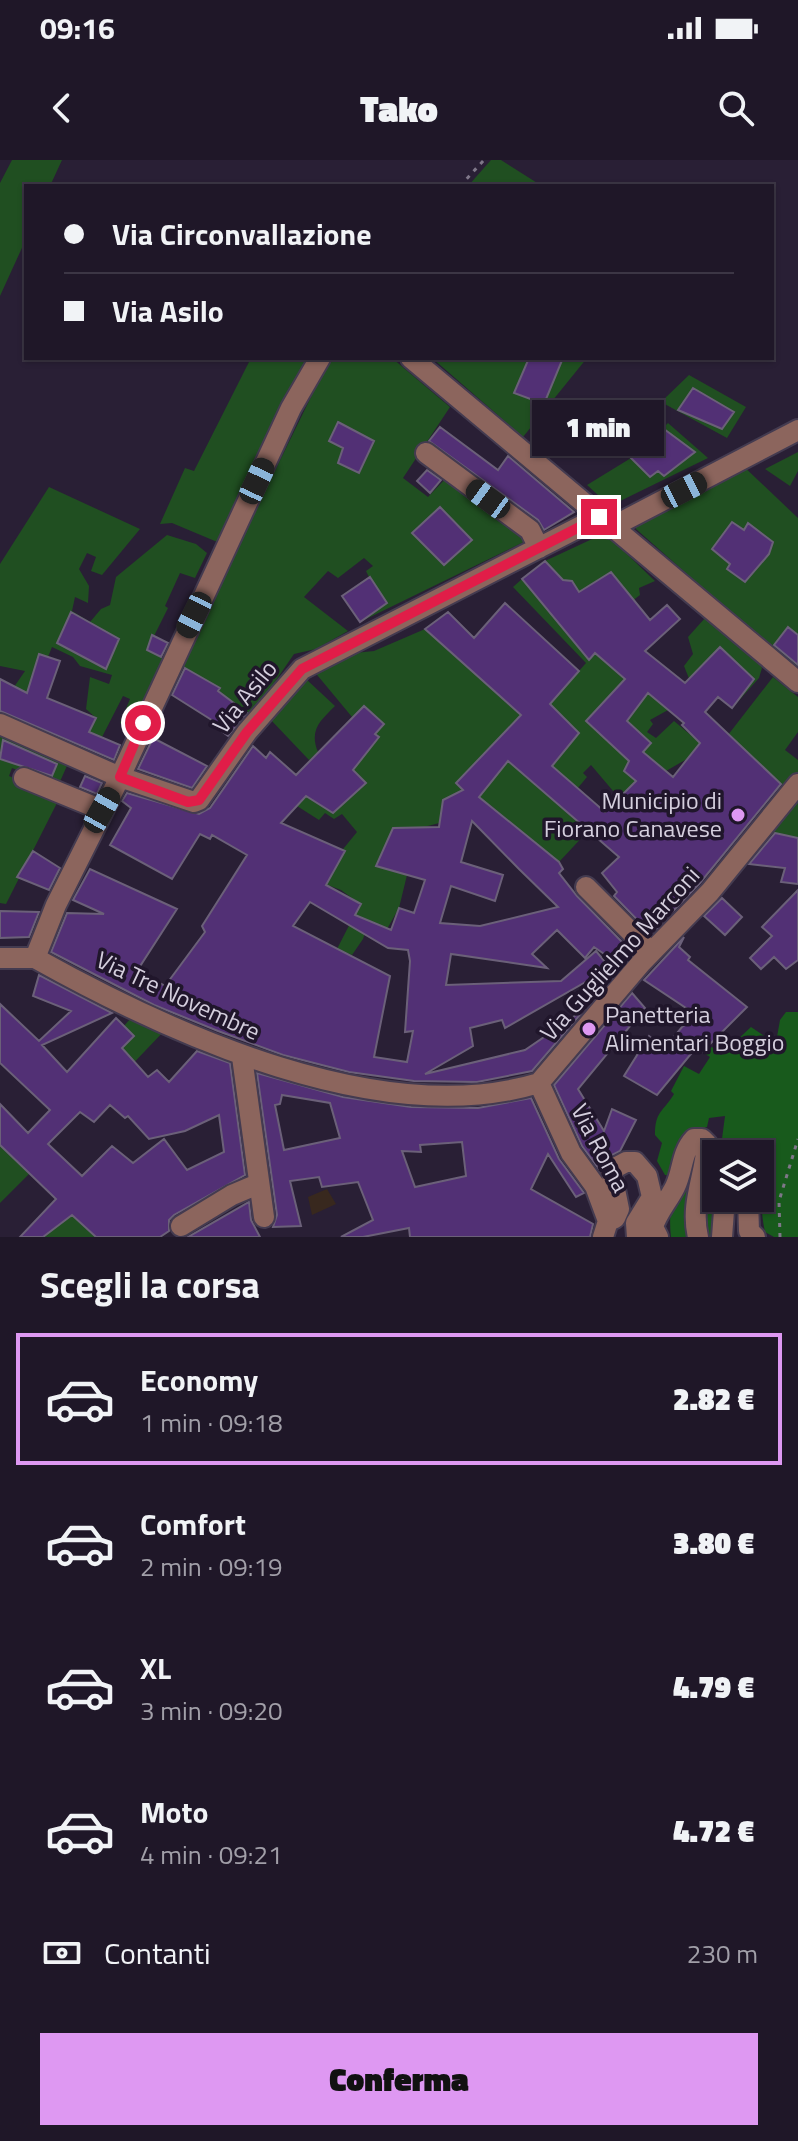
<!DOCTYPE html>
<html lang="it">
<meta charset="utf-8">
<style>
:root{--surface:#1f1728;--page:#2c2434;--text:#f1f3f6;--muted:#a19fa8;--line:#3c3645;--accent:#de98f2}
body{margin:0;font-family:"Titillium Web",sans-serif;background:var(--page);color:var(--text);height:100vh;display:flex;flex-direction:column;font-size:30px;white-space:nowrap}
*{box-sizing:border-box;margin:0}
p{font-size:26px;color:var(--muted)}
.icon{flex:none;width:44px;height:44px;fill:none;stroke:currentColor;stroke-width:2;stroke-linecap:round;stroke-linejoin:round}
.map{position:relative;height:1077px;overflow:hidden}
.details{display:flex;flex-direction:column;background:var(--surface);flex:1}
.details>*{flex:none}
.guide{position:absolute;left:24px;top:24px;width:750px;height:176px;border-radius:0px;box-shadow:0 2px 6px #0004,0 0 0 2px var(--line);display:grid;align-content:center;height:176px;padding:0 40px;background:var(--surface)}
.fabs{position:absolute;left:702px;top:980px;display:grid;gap:16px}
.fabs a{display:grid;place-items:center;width:72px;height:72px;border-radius:0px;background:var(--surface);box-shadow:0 2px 6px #0004,0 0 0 2px var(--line);font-size:40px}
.end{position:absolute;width:36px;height:36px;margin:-18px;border:10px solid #e11d48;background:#fff;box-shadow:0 0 0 4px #fff}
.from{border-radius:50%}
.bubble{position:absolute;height:56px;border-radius:0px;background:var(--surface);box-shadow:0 2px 6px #0004,0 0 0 2px var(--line);font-size:26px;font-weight:800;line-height:56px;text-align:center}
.car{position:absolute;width:24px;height:48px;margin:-24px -12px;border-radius:10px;box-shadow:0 0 6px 2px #0007;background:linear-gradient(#222 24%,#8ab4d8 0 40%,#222 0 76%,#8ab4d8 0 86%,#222 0)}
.guide b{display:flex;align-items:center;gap:28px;height:76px;font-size:30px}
.guide b+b{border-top:2px solid var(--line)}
.guide i{width:20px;height:20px;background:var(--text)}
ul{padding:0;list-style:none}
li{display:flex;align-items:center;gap:24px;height:132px;margin:0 16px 12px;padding:0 24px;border:4px solid transparent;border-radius:0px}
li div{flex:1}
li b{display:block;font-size:30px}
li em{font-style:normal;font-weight:800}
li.selected{border-color:var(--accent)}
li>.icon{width:72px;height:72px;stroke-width:1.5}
h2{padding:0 40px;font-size:36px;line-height:96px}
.pay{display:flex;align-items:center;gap:20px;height:88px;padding:0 40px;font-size:30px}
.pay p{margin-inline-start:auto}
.primary-button{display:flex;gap:16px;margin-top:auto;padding:16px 40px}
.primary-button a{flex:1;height:92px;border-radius:0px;background:var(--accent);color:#111;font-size:32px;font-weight:800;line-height:92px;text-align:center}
.status{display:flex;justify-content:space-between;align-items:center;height:56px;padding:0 40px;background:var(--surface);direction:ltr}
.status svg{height:22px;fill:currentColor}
header{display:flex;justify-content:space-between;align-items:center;height:104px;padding:0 40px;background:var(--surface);font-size:36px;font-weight:800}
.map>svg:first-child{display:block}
.industrial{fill:#38281e}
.green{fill:#204f21}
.forest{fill:#185a1c}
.building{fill:#523075;stroke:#6b6079;stroke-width:2;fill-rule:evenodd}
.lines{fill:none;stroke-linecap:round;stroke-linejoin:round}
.minor-casing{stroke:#443b50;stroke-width:24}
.path{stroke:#7f7789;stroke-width:3;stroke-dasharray:4 6;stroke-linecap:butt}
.minor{stroke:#8c655d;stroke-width:20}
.route{stroke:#e11d48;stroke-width:10}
.poi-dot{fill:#de98f2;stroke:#20162b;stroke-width:3}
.labels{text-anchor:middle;stroke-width:7;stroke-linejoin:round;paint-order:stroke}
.street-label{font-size:24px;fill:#d4cedd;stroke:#20162b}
.poi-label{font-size:24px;fill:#d4cedd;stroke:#20162b;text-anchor:end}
</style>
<div class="status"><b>09:16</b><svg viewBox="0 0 49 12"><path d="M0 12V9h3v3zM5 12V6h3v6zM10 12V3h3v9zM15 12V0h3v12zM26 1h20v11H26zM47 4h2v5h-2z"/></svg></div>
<header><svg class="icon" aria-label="back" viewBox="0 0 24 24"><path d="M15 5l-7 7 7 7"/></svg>Tako<svg class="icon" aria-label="search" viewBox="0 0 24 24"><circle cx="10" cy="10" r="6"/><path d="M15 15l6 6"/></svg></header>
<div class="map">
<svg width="798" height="1077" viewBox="0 0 798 1077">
<rect width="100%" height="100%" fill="#291f35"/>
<path class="industrial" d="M327,1029L336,1044L312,1055L308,1037Z"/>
<path class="green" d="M12,0H62L50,26H26V79L0,136V23Z
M491,0H501L542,26H468Z
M251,198H311L222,384L172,363L160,364L185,308L194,311Z
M330,198H392L450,247L403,318L428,337L449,315L528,380L360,462L342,437L369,417L366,411L373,406L364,398L338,418L328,411L304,437L348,471L316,489L294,494L251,557L220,532V528L180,505Z
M432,198H587L523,277Z
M689,215L746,247L727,278L661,242Z
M668,263L708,298L610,346L587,325L631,298Z
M798,292V311L790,326L765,309Z
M740,303L798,358V512L636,369L635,363Z
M49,327L140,369L102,415L91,411L96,397L87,393L79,409L89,426L88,443L75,437L72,451L90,462L101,449L110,445L116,417L167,375L196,384L207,393L195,418L180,413L165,446L168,448L147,490L166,500L132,567L120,563L130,539L123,536L102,577L89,572L96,558L86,549L90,517L109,524L112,515L80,506L73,497L52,487L48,497L39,494L35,506L43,509L33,535L14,527L25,511L0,506V404Z
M605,373L655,421L639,428L640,435L615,454L589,447L572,421L563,420L545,401Z
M522,419L562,467L632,516L668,550L650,560L653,564L647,572L656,578L674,561L706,588L666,611L643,592L650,583L627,561L637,546L618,526L586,561L629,601L624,611L636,621L619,638L591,605L583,613L587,617L577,629L550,604L579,573L542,536L564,528L586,503L513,427Z
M705,458L756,499L762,508L759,518L734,546L700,516L692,526L684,506L693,494L688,477Z
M425,469L521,555L456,624L475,641L539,562L546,580L519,611L588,671L559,702L489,644L484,650L450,637L443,641V662L424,667L393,668L376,706L407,715L399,748L387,769L369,761L363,779L352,795L337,789L360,744L341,730L317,721L357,672L342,654L334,659L325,653L319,660L297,646L306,636L333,653L366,624L346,603L360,601L379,578L364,546L352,557L313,510L345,494L374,491Z
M773,517L798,537V572L785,590L798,600V617L788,630L728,575Z
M306,519L335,546C320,561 309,570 318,592L309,600L270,559Z
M0,569L70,599L58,626L12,608L9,616L60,637L6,744L0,743Z
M798,634V678L766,672Z
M136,852L167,868L123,914L117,893L134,877L124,866Z
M0,985L29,1014L0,1043Z
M72,1055L96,1077H42Z"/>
<path class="forest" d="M786,852H798V1077H774L765,1072C760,1050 760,1016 760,994H720L725,956L709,958L707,967L688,973L675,1016L665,1015L657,1001L662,983L655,975C655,951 663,952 674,934L671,931L684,906L699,914L710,897L702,892L712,887L721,895L751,867L769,879L777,877L780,860Z
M698,991L693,1077H671C667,1047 677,1013 698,991Z
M716,1004L714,1077H704L706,1021Z"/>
<path class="building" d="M529,198H563L544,244L514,233Z
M693,228L734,252L722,269L678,250Z
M338,262L374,281L359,313L338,303L343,288L329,281Z
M440,267L498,310L508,296L574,352L544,370L538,360L429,281Z
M664,269L695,292L664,316L658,311L650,317L631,298Z
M427,310L441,320L430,333L417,321Z
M440,347L472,380L444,405L412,373Z
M732,362L744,370L748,363L773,382L769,394L745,422L727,409L730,404L712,389Z
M545,401L563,420L572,421L579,432L611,412L650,460L667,445L680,459L645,491L685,523L720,487L754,519L732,548L718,537L705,552L781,624L700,723L651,774L614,736L617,732L602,713L619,697L508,601L479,637L559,702L563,709L559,713L577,736L626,786L613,800L594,787L585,798L557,770L532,794L547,808L451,794L446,825L561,821L596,791L610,808L505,868L502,860L470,868L473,886L425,914L525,890L585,849L532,911L477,922L414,921L349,912L283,895L218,871L154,845L51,792L67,753L104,754L73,740L90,709L177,749L137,811L165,826L205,772L202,766L247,695L212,675L210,679L200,674L172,719L110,685L131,648L122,641L127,633L199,654L210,648L253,586L266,598L270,592L296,615L364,546L384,564L375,574L379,577L353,610L366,623L333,653L306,636L281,663L345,691L326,725L361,744L355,755L391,770L399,748L414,753L425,720L376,706L393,668L439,667L443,640L463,630L456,623L521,555L425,469L448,452L474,478L505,443L579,511L550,544L579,573L552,606L605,652L636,621L624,611L629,601L586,561L625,519L595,493L589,500L522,419ZM648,533L684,563L682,565L700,583L673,617L643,592L651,583L627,561ZM472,661L519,709L558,747L480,766L440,763L451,726L495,741L503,715L461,702ZM310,742L388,788L408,790L410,801L405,872L413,871L407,902L374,897L390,816L293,766Z
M370,417L387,443L360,462L342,436Z
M71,452L119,479L106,509L57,483Z
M788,467L798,475V505L774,485Z
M152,475L168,483L161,497L147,490Z
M39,494L60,501L47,538L96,558L89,572L120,585L114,600L0,551V519L27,533Z
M185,508L220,528L218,531L247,553L228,576L216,567L218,564L172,535Z
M153,578L207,606L192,628L138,609Z
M3,580L57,604L52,616L0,599Z
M85,616L102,623L97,634L80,627Z
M775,673L798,678V724L781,722L785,708L749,704Z
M33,691L60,708L49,730L17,717Z
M798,730V800L786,809L774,797L761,809L750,798L772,776L762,767Z
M722,738L742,757L725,775L704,756Z
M0,751L39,752L29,777L0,778Z
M684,777L679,787L690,797L688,800L747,847L702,892L695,889L657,935L624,916L649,876L664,889L682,867L698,856L644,820Z
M39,815L112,853L42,885L67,912L116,858L134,876L122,888L148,917L157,910L169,922L197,891L230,903L245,1015L174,1055L169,1060V1071L160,1077H96L72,1055L43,1077H20L56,1039L0,985V944L28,973L50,950L0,903V844L39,881L71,851L33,836ZM110,945L125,958L128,956L149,979L185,971L219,955L224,992L187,1010L164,979L133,1003L112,986L82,1016L48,984L80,952L94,962Z
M632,833L645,848L578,929L604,971L612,949L636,960L620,991L604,999L599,1009L582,986L554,925Z
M257,913L343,937L411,947L478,948L531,938L559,999L584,1033L576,1037L548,994L531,1029L593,1064L590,1077H410L409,1068L363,1077H341L373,1060L358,1022L322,1027L319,1017L290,1021L301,1066L273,1067L277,1055ZM282,935L330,943L340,978L284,990L275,945L280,944ZM462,982L466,1016L415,1027L402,991L421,992L420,985Z
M249,1042L251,1060L260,1077H188Z"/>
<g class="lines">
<defs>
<path id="minor" d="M411,198L798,522
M426,293L530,370L539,388
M610,368L798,270
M0,564L120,617L194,642L199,640L247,572L302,509L599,357
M24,618L102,650
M586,727L651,792
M0,798H35C171,874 382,971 539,923
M35,798L56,745L120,617L291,248L320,198
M242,897L264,1057
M539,923L641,803L710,732L798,624
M539,923L571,993L595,1026L608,1061L603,1077
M748,1038L749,1071L755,1077
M608,1061L615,1058L619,1049L611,1010L626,1002H635L647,1016L652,1037L636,1063L637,1077
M181,1066L232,1035L258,1024
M658,1077L653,1067C657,1053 668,1041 675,1027C683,1011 681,993 694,979H702L707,984C705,1016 690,1044 698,1077
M722,1077L725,1038"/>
</defs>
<use href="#minor" class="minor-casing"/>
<path class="path" d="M460,26L484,0
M780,1077L779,1041L798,979"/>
<use href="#minor" class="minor"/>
</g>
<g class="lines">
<path class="route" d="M143,563L120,617L188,642L199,640L247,572L302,509L599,357"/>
</g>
<g class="poi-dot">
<circle cx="738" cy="655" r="8"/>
<circle cx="589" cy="869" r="8"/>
</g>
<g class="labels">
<g class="street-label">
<text transform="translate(245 537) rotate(-51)" y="8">Via Asilo</text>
<text transform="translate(620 794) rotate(-48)" y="8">Via Guglielmo Marconi</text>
<text transform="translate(178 836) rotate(25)" y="8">Via Tre Novembre</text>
<text transform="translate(600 988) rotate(62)" y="8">Via Roma</text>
</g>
<g class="poi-label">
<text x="722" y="649">Municipio di<tspan x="722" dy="28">Fiorano Canavese</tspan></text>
<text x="605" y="863" text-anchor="start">Panetteria<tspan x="605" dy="28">Alimentari Boggio</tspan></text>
</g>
</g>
</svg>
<div class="fabs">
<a><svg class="icon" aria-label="layers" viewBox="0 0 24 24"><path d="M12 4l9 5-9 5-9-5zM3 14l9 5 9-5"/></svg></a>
</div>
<i class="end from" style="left:143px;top:563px"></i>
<i class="end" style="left:599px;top:357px"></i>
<div class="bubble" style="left:532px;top:240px;width:132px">1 min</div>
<i class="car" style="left:257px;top:321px;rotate:25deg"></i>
<i class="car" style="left:684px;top:330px;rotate:63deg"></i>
<i class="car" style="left:488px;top:339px;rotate:306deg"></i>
<i class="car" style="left:194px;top:455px;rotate:206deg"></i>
<i class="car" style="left:102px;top:650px;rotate:29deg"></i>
<div class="guide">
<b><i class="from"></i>Via Circonvallazione</b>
<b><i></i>Via Asilo</b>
</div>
</div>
<section class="details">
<h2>Scegli la corsa</h2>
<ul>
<li class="selected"><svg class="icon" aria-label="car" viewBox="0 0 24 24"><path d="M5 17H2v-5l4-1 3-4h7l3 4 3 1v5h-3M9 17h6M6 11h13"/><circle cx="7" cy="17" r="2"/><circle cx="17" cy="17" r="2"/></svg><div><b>Economy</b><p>1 min · 09:18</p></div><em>2.82 €</em></li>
<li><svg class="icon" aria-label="car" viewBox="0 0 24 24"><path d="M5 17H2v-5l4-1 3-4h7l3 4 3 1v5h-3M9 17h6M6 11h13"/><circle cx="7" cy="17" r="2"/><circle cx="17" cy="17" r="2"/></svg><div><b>Comfort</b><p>2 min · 09:19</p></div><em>3.80 €</em></li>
<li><svg class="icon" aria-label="car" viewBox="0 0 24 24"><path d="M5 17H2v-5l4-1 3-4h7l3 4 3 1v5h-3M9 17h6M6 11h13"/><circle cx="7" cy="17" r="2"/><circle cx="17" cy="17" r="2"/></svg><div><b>XL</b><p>3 min · 09:20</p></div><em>4.79 €</em></li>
<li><svg class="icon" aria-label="car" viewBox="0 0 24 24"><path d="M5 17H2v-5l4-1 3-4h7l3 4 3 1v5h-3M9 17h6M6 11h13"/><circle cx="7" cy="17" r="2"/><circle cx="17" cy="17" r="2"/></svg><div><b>Moto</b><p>4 min · 09:21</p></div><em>4.72 €</em></li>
</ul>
<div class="pay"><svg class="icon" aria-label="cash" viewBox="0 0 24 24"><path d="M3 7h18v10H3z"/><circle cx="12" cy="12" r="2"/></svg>Contanti<p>230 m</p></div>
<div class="primary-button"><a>Conferma</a></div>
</section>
